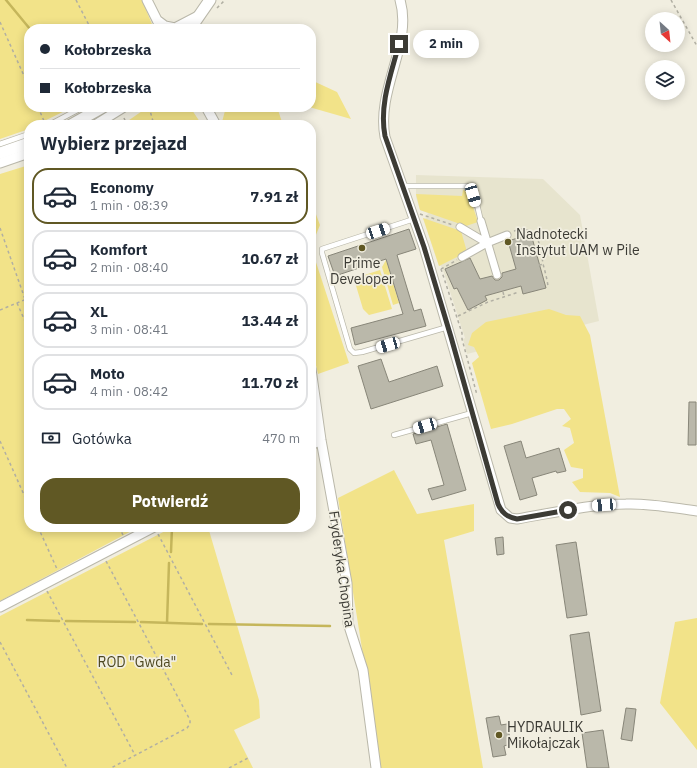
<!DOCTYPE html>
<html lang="pl">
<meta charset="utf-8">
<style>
:root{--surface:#fff;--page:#f6f6f7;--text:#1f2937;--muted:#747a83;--line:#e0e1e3;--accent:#605824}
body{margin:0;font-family:"IBM Plex Sans",sans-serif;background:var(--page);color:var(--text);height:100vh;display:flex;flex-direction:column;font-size:15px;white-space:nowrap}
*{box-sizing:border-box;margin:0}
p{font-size:13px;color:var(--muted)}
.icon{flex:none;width:22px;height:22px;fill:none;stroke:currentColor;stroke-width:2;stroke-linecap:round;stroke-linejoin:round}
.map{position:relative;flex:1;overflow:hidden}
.panel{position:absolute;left:24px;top:120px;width:292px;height:412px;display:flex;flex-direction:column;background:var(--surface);border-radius:16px;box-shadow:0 2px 10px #0003}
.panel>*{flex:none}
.banner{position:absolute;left:24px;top:24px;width:292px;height:88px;border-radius:16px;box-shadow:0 2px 10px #0003;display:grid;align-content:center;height:88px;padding:0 16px;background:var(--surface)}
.needle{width:26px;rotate:153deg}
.buttons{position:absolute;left:645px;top:12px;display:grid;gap:8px}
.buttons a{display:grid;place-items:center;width:40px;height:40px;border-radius:50%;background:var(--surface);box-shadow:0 2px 10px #0003;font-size:20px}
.end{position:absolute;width:18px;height:18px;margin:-9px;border:5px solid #3c3b35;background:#fff;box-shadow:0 0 0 2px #fff}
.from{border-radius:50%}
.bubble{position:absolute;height:28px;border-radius:14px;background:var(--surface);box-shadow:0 2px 10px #0003;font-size:13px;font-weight:700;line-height:28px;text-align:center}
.car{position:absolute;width:12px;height:24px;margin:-12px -6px;border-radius:5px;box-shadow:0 0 3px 1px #0007;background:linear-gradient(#fff 24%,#345 0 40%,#fff 0 76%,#345 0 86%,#fff 0)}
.banner b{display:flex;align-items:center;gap:14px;height:38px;font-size:15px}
.banner b+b{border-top:1px solid var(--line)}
.banner i{width:10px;height:10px;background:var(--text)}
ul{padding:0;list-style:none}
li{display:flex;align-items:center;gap:12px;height:56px;margin:0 8px 6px;padding:0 8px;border:2px solid var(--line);border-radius:16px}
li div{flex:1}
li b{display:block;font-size:15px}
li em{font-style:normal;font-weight:700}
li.active{border-color:var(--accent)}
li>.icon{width:36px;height:36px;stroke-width:1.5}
h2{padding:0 16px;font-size:18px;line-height:48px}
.pay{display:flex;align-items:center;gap:10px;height:44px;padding:0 16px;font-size:15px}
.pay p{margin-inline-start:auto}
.primary-button{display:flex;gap:8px;margin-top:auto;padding:8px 16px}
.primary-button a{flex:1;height:46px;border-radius:16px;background:var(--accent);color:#fff;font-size:16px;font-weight:700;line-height:46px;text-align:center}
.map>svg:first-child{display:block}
.built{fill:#e7e4ce}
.green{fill:#f2e389}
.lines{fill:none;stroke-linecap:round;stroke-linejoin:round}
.stream{stroke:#c5b65b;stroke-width:2.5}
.building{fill:#bab8aa;stroke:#888679}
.service-casing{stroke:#bab8aa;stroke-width:6}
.pedestrian-casing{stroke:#bab8aa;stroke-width:9}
.minor-casing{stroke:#bab8aa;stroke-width:11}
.tertiary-casing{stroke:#bab8aa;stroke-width:13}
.path{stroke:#b1afa3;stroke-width:1.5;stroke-dasharray:3 3;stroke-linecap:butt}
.service{stroke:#fff;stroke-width:4.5}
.pedestrian{stroke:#fff;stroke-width:7}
.minor{stroke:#fff;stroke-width:9}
.tertiary{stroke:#fff;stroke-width:11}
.route{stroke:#3c3b35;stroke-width:5}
.poi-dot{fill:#605824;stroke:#f1eee0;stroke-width:1.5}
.labels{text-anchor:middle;stroke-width:3.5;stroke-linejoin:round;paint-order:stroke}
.poi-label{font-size:14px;fill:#3c3b35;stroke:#f1eee0;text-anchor:start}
.street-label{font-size:14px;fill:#3c3b35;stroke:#f1eee0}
.park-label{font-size:14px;fill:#4e4821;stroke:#f1eee0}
</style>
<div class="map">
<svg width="697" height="768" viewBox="0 0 697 768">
<rect width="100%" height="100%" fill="#f1eee0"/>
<path class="built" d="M416,175L543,179L580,215L599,321L467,354L463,339L465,338L443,270L441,266H439L423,218L425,219L428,213L420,210L416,197Z"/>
<path class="green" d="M0,0H142L154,29H29V107H73L36,125H29V128L26,130L0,139Z
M311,80L337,92L351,119L309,107H311Z
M151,107H190L202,125H122L145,109Z
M226,107H277L283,125H224L222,122Z
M29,165V527H139L0,601V174Z
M463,190L466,191L469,195L478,222L466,226L420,210L416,194L462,196Z
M311,201L320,225L311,247Z
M423,218L461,231L467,252L439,266Z
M311,247L349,363L318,374L311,344Z
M386,260L399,303L393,305L382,267Z
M380,270L392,309L369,315L363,309L354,279L355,278Z
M549,309L566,315L580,316L590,335L620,497L610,493L580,492L572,482L583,478V469L571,467L564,450L574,443L570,428L562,426L571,419L564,409H557L512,424L491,429L472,363L479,357L474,347L468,345L472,333L486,322Z
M394,470L417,514L474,504V531L444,540L483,768H381L338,498Z
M173,527H208L259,700L260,718L234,730L253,768H0V616Z
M697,618V750L660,703L675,622Z"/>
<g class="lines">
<path class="stream" d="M6,0L30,29
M171,552L172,527
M27,620L59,621
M66,621L135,622
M141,622L202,624
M167,623L169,563
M209,624L330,626"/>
</g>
<path class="building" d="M409,229L416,249L397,255L414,311L421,309L426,326L355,345L351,328L403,314L386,259L335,276L328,256Z
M531,234L546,288L523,294L521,286L485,296L487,300L468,310L457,288L454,289L445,269L470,258L480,279L492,276L495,280H499L502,277V273L516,269L508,241Z
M381,359L389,382L437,366L443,386L371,409L358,366Z
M689,402H696V445H688Z
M447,424L466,490L432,500L428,489L444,485L431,440L416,444L413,434Z
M521,441L526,458L559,448L566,471L557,473L556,471L532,478L537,495L520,500L504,446Z
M503,537L504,554L497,555L495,538Z
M576,542L587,615L567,618L556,545Z
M589,632L601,711L581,715L570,635Z
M626,708L636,709L632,741L621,739Z
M499,716L501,725L507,724L511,744L504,746L506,755L493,757L486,718Z
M603,730L609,768H587L582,733Z"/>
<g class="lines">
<defs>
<path id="service" d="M49,125L83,107
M0,144L29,134
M402,186H467C476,192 478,211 481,221
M414,219L322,249V253L350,349L354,353L362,352L448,327
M394,435L472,413"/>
<path id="pedestrian" d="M481,221L497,275
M460,227L487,243
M462,257L487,243L507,235"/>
<path id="minor" d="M147,0L159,24
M400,0C413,44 376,89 385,137L424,247L501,510L510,518L517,519C553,513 589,504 626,504C650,503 674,508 697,511
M157,20L165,26L175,28L198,16
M206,107L216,125
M95,125L124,107
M0,163L29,153
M311,369L321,440L347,583L348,623L363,670L376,768
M311,445L321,440
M0,607L154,527"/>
<path id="tertiary" d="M190,29L210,0
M71,125L103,107
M0,153L29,143"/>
</defs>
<use href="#service" class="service-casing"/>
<use href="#pedestrian" class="pedestrian-casing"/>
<use href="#minor" class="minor-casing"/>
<use href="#tertiary" class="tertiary-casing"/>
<path class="path" d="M76,0L91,29
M671,0L697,46
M217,8L225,0
M0,22L29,87
M38,107L44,121
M149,107L154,125
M124,118L127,125
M420,214L453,225
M0,228L25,299
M514,231L522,229L531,231C541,240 541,251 543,264C545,271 547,279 548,286
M539,265L544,264
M441,269L462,333V339L477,395
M441,269L457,260
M503,292L504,296
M17,303L29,330
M0,310L29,298
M458,316L488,302L519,292
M0,441L29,506
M38,527L57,569
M119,527L123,535
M158,534L233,677
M106,561L190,720V724L187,728L111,768
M47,591L135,755
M0,642L67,768
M229,768L248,758"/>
<use href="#service" class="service"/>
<use href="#pedestrian" class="pedestrian"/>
<use href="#minor" class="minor"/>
<use href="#tertiary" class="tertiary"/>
</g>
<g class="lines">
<path class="route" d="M399,44C391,74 379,105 385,136L424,247L451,337L498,504C502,513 507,517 517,519L568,510"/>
</g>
<g class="poi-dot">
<circle cx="508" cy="242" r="4"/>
<circle cx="362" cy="248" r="4"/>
<circle cx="499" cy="735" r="4"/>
</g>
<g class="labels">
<g class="poi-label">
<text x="516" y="239">Nadnotecki<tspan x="516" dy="16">Instytut UAM w Pile</tspan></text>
<text x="362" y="268" text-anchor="middle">Prime<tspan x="362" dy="16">Developer</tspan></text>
<text x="507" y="732">HYDRAULIK<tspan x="507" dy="16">Mikołajczak</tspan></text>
</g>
<g class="street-label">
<text transform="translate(342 569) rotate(82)" y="5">Fryderyka Chopina</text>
</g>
<g class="park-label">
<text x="137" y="667">ROD "Gwda"</text>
</g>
</g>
</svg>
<div class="buttons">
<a><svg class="needle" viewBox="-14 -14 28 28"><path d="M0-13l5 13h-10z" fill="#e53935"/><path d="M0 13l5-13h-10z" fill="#747a83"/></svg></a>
<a><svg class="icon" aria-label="layers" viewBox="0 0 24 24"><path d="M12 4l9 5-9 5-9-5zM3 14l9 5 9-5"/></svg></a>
</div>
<i class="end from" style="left:568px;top:510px"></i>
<i class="end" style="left:399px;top:44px"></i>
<div class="bubble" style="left:413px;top:30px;width:66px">2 min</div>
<i class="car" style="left:473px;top:195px;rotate:164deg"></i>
<i class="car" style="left:378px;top:231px;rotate:72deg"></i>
<i class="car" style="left:388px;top:345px;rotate:254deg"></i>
<i class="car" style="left:425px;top:426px;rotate:254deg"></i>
<i class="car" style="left:604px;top:505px;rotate:266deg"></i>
<div class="banner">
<b><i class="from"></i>Kołobrzeska</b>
<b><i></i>Kołobrzeska</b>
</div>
<section class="panel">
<h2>Wybierz przejazd</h2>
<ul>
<li class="active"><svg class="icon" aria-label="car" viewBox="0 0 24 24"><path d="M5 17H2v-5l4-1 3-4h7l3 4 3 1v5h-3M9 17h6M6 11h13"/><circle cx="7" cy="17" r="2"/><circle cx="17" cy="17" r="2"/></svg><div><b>Economy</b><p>1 min · 08:39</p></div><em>7.91 zł</em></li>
<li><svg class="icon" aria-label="car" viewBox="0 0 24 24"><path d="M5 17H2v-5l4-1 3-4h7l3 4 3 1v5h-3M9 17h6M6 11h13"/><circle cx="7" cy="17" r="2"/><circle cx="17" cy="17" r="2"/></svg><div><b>Komfort</b><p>2 min · 08:40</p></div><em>10.67 zł</em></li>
<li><svg class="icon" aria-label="car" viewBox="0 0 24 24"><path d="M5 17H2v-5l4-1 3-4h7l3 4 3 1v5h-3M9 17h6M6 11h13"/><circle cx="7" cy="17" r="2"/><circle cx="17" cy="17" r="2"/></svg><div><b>XL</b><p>3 min · 08:41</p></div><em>13.44 zł</em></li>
<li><svg class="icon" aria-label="car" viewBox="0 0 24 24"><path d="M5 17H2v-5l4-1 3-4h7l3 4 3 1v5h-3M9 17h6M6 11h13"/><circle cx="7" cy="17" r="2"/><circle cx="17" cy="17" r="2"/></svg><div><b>Moto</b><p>4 min · 08:42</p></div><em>11.70 zł</em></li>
</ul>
<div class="pay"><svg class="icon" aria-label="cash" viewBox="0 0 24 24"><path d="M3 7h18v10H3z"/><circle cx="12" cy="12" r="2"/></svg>Gotówka<p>470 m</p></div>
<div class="primary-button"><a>Potwierdź</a></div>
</section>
</div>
